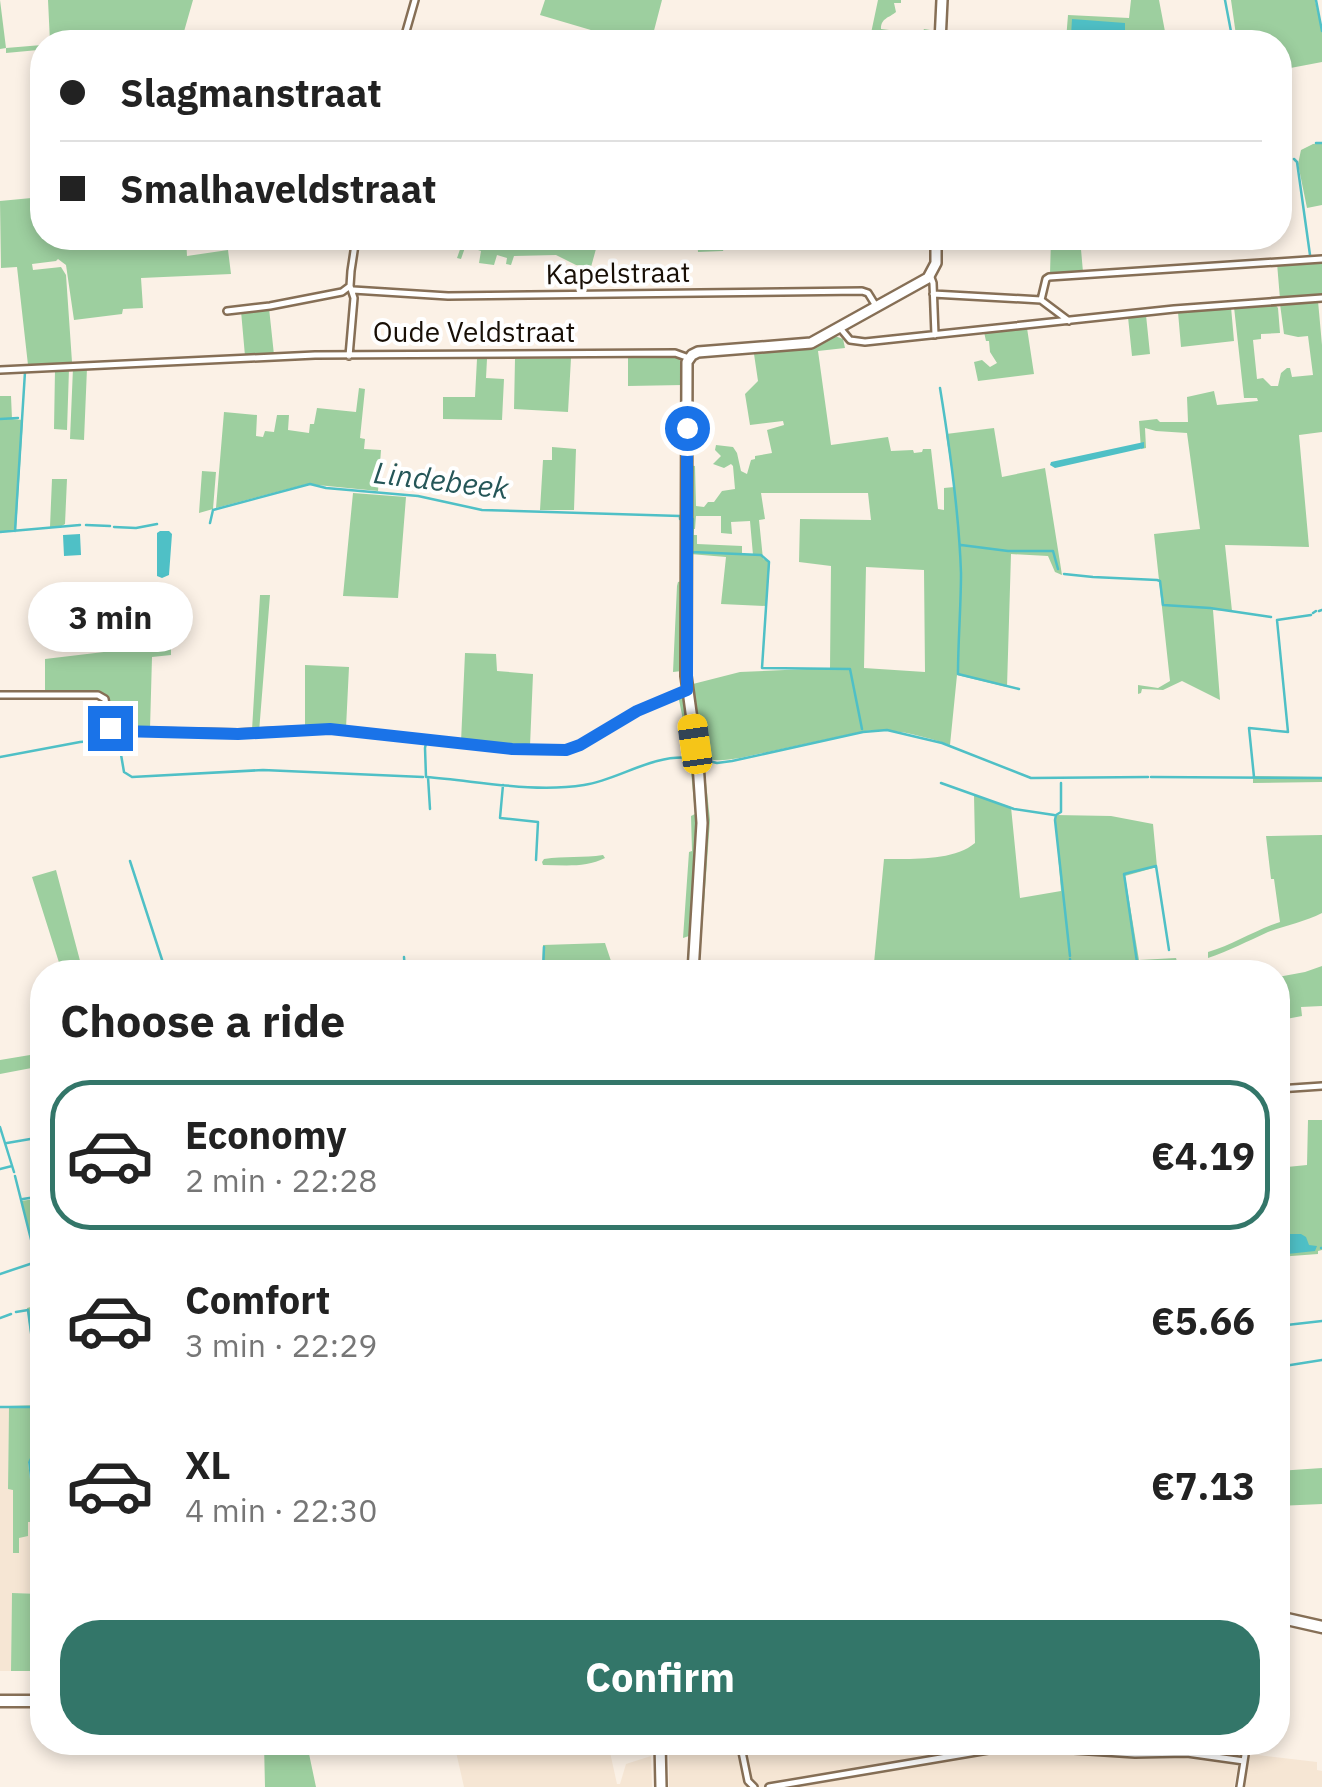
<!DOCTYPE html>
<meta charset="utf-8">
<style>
:root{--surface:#fff;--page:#f6f6f6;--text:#222;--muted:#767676;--line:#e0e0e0;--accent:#337669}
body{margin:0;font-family:"IBM Plex Sans",sans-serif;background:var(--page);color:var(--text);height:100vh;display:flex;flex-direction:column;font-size:38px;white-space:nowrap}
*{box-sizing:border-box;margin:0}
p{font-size:32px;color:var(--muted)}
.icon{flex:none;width:55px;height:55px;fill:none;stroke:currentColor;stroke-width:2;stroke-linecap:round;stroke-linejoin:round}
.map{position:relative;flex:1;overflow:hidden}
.drawer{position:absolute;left:30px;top:960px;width:1260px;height:795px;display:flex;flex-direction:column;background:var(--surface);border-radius:40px;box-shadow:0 5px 15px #0003}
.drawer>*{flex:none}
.top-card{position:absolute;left:30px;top:30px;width:1262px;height:220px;border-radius:40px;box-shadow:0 5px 15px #0003;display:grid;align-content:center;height:220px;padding:0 30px;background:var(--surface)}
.end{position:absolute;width:45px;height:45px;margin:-22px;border:12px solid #1a73e8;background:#fff;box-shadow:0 0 0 5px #fff}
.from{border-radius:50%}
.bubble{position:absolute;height:70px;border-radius:35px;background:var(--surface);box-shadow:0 5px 15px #0003;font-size:32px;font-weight:700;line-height:70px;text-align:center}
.car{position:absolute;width:30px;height:60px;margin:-30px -15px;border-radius:12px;box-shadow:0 0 8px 2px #0007;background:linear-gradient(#f5c518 24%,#345 0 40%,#f5c518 0 76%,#345 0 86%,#f5c518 0)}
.top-card b{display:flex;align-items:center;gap:35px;height:95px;font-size:38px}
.top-card b+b{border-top:2px solid var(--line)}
.top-card i{width:25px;height:25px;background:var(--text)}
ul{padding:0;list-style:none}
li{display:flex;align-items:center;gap:30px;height:150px;margin:0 20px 15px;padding:0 10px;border:5px solid transparent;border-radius:40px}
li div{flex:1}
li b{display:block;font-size:38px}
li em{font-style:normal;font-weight:700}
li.selected{border-color:var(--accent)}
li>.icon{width:90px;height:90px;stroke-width:1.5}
h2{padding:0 30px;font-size:45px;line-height:120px}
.cta{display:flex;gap:20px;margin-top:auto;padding:20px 30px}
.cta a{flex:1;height:115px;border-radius:40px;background:var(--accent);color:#fff;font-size:40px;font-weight:700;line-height:115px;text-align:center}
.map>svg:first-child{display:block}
.industrial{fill:#f6e6d4}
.green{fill:#9dcf9f;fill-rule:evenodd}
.water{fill:#4fc0c6}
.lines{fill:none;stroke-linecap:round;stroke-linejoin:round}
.stream{stroke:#4fc0c6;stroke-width:2.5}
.street-casing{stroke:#866f56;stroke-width:10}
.secondary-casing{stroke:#866f56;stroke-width:14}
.primary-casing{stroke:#866f56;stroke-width:15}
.street{stroke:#fff;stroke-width:5}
.secondary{stroke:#fff;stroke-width:9}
.primary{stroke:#fff;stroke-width:10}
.route{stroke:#1a73e8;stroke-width:12}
.labels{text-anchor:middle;stroke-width:8;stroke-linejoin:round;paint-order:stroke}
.street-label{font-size:28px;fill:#180f06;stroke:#fff}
.water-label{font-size:30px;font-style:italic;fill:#255658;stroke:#fff}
</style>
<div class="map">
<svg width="1322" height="1787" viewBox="0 0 1322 1787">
<rect width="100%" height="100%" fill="#fbf1e6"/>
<path class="industrial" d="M9,1406L8,1488L13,1489L19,1537L28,1521L42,1522V1594L12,1593L11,1671H0V1407Z
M1139,1742L1138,1759L1184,1758L1238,1765L1234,1787H669V1743Z
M454,1743H608L617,1784H620L626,1764L651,1756L652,1787H464Z
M1249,1754L1317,1762V1770L1322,1771V1787H1244Z"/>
<path class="green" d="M0,0L6,48L42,45V104L38,50L6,53V48L0,49Z
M48,0H193L181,42H50Z
M545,0H662L651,42H599L601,33L540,15Z
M878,0H901V3H894L896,12C889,18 881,18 881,29L922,34L924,29L936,31L935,42H901L870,38Z
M1131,0H1159L1167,42L1066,40L1068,15L1129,18Z
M1231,0H1315L1322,31V62L1280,70V42H1237Z
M1322,143V205L1307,208L1298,164L1301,150L1313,144Z
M42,197V238H186L187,256L228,250L231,274L141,278L143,308L123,309L122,314L74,320L66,265L58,259L56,261L32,264L33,270L61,267L66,275L72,362L28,365L17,267L1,268L0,201Z
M464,238H599L591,267L576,265L556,255L514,256L511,265L506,264L507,258L497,255L494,265L479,263L481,251L475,249V244L467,242L461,259L457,258Z
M697,238H775V239L739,240V247L724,248L723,251L698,252Z
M1051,238H1080L1083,272L1050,274Z
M1322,261V295L1280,299L1277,263Z
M1318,301L1322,345V432L1299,435L1309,547L1225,545L1232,611L1213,610L1220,700L1182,681L1163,690L1142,689L1141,693L1138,694V685L1158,688L1170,681L1154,534L1200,529L1187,433L1156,431L1145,428L1146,448L1141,449L1139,421L1157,419L1160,422H1188L1187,397L1214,391L1217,405L1258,401L1257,398H1244L1234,307L1274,303L1278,308L1280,333L1261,334V339L1253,340L1257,379L1263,378L1271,386H1278L1281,373L1287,368H1290L1292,377L1313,375L1308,336L1298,337L1284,334L1280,304Z
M1231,307L1234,341L1181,347L1178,312Z
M269,308L274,355L245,356L241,311Z
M1146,315L1150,354L1132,356L1128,317Z
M1027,328L1034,374L978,381L974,362L982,360L990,367L997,363L990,352L989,341H986L984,332Z
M835,336L843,339L845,348L818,351L831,445L888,437L891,451L913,450L914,453L922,452L923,449H931L938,509L944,510V488L954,487L946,434L994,428L1002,477L1045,468L1062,575L1055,572L1048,556L1011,554L1007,687L957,675L950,745C922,736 895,728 865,731L740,758C726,760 715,762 700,757L689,685L740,672L830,668L831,566L799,562L800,519L871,520L868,493H761L765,519L759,520L763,559L770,561L766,606L721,604L726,557L690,554V535H697V544L742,546V554L753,555L750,521L731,522L732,534L721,533V516H696L695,529H689V465L695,466L696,506L704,507L708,502H714L722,491L735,489L733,466L731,464L724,468L713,464L721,456L715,450L716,445L733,447L737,453L741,471L747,474L751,460L755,459V456L772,453L767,430L784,425L783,421L750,425L745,394L758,381L754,354L808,348ZM866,567L924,570L925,672L864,668Z
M672,355L678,357L682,364L683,385L628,386V356Z
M571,358L568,412L514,409L515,359Z
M477,359H487L486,378L504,379L502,420L443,419V397H475Z
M73,368H87L84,440L70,439Z
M69,369L67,430L54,429L55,370Z
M359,388L365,389L360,438L365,439L364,449L381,450L378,491L307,484L216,508L224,412L257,415L256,436L263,437L265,431L274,432L277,415H289L288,430L309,433L310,424H314L317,408L356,412Z
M0,396H11L12,419L23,420L16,531H0Z
M552,447L576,449L574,510H540L543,460H552Z
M202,471L216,472L213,509L199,513Z
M52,479H67L65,524L60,527H50Z
M353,493L406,497L398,598L343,596Z
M682,581V671L673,672L677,586L678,582Z
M260,595H270L259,732H250V737H232L231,731L252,730Z
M171,644V655L152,657L150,729L112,727L107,698L101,693H45V659Z
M465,653L496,654L497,671L533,674L530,746L461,742Z
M305,665L349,667L346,728H305Z
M683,694L699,814L692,935L683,938L689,852L692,851L691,816L695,814L689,750L678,695Z
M701,763L704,764L710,820L699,972H696L706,821Z
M1253,776L1322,777V782L1253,783Z
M974,795L1011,807L1020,898L1061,891L1055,815L1111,816L1153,824L1157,867L1125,876L1139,960L1176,958L1180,972H916V960L874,963L884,859C911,859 954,861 975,843Z
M1322,835V913C1305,922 1286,925 1268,932C1248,941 1229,951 1208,958V952C1233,945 1255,930 1280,922L1274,879H1271L1266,836Z
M603,855L605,858C586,868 564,865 543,865L542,862L544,859C564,856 584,858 603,855Z
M56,870L83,972H62L32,877Z
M605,943L612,964L599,963L598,972H542L543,945Z
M1322,966V1006L1301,1007L1302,1016L1281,1020L1278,1015V977L1305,972Z
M42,1053V1066L0,1074V1060Z
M1308,1120H1322V1250L1318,1251V1254L1278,1257V1232L1284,1231V1218H1286L1287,1167L1307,1165Z
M42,1198V1284L21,1201Z
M42,1304V1453L28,1462L31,1488L42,1493V1522H28V1536L19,1538V1553H13V1490L8,1489L9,1406L39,1405L27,1308Z
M1322,1468V1504L1278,1506V1471Z
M12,1593L42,1594V1695L32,1696V1671H11Z
M264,1743H312L314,1747L308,1749L316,1787H265Z"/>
<path class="water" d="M1072,19L1125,23V41L1071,36Z
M1144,442V448L1055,468L1050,465L1051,462Z
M160,531H169L172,534L169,575L162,578L157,576V533Z
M80,534L81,555L64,556L63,535Z
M1278,1234H1301L1306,1237L1309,1245L1317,1246L1315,1251L1278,1255Z
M30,1458H36L42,1461V1493L31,1488L28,1462Z"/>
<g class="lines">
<path class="stream" d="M1225,0L1233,42
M1316,0L1322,31
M1316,143H1322
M1294,159L1297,162L1310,255
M940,388C950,449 959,511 961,573C961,607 958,641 958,674L1019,689
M0,419L18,418
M693,519L692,552L761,555L769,562L762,668L850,669L862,729
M210,523L213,510L310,484L326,488L418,496L482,510L680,516V519
M86,525L110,526
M114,527L136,528L157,524
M15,531L25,372
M0,532L80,525
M961,545L1008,551H1053L1058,569
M1064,574L1093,577L1157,580L1160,581L1163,605L1210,608L1271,617
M1319,611L1322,610
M1313,613L1316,611
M101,699L106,728
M114,740L119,743L124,772L132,777L263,770L423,777
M426,743L425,748L426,777C478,781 533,793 584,785C621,779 651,754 691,758
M0,757L80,742L105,740L107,732
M704,760L717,763L732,761L863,732L887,730L942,743L1031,778L1148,777
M428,777L430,809
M1151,777L1322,778
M1254,777L1249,728L1288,732L1277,620L1311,615
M941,783L1014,809L1054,815
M1061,783V812L1056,815L1055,820L1070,956
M503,785L500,818L538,822L536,860
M130,861L166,972
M404,957L405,972
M1137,962L1124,874L1156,866L1169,950
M305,971L306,972
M543,972L544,947
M1052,972L1071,969L1070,959
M0,1127L14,1172
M7,1143L42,1137
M0,1169L12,1166
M15,1176L42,1283
M23,1199L42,1196
M1321,1248H1322
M0,1274L36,1262
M16,1312L28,1310L41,1407
M0,1318L11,1314
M1278,1326L1322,1321
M1278,1367L1322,1360
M0,1407H42"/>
<defs>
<path id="street" d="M403,42L415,0
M930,275L933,283L935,335
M353,290L448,296L862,291L868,293L876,306
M933,294L1041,300L1046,279L1049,277L1322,259
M1041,300L1069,321
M227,311L270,306L342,292L350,286
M840,328L850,340L865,342L1174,309L1322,298
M349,356L354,298L350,286L351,271L356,238
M0,370L315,355L675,353L689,358
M0,695H98L105,699L110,728L119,731L238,733L330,729L512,749L566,750L580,745L637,711L687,690
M1278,1089L1322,1086
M740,1742L748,1781L754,1787
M769,1787L1012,1746L1135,1754L1187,1753L1244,1761
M1240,1787L1247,1742"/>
<path id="secondary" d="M940,42L942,0
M693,972L702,823L698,763L686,676L687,362L692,355L698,352L811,343L928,278L936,263V238
M660,1742L661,1787"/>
<path id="primary" d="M1278,1617L1322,1627
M0,1701H42"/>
</defs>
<use href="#street" class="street-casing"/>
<use href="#secondary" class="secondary-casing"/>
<use href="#primary" class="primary-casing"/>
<use href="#street" class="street"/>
<use href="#secondary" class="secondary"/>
<use href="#primary" class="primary"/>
</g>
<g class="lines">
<path class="route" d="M110,728L119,731L238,734L330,729L512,749L566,750L580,745L637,711L687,690V428"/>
</g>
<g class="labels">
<g class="street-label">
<text transform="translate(618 273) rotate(-1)" y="10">Kapelstraat</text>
<text x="474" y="342">Oude Veldstraat</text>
</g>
<g class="water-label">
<text transform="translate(441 481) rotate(7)" y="10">Lindebeek</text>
</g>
</g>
</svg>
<i class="end from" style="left:687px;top:428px"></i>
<i class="end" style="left:110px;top:728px"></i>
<div class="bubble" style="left:28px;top:582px;width:165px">3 min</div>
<i class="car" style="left:695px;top:744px;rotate:352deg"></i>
<div class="top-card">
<b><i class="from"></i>Slagmanstraat</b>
<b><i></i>Smalhaveldstraat</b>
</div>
<section class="drawer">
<h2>Choose a ride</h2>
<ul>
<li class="selected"><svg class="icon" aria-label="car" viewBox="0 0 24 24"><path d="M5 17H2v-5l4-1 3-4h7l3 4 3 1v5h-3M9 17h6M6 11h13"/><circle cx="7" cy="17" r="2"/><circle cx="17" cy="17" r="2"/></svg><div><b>Economy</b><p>2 min · 22:28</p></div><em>€4.19</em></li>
<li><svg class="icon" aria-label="car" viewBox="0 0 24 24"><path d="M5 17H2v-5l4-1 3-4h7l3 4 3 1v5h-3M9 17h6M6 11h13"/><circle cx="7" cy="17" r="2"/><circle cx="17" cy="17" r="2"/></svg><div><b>Comfort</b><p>3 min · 22:29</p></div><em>€5.66</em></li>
<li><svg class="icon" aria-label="car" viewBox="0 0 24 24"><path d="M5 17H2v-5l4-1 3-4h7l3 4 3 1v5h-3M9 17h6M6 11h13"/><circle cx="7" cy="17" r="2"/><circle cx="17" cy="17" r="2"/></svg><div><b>XL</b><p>4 min · 22:30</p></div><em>€7.13</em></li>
</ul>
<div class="cta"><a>Confirm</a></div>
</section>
</div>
